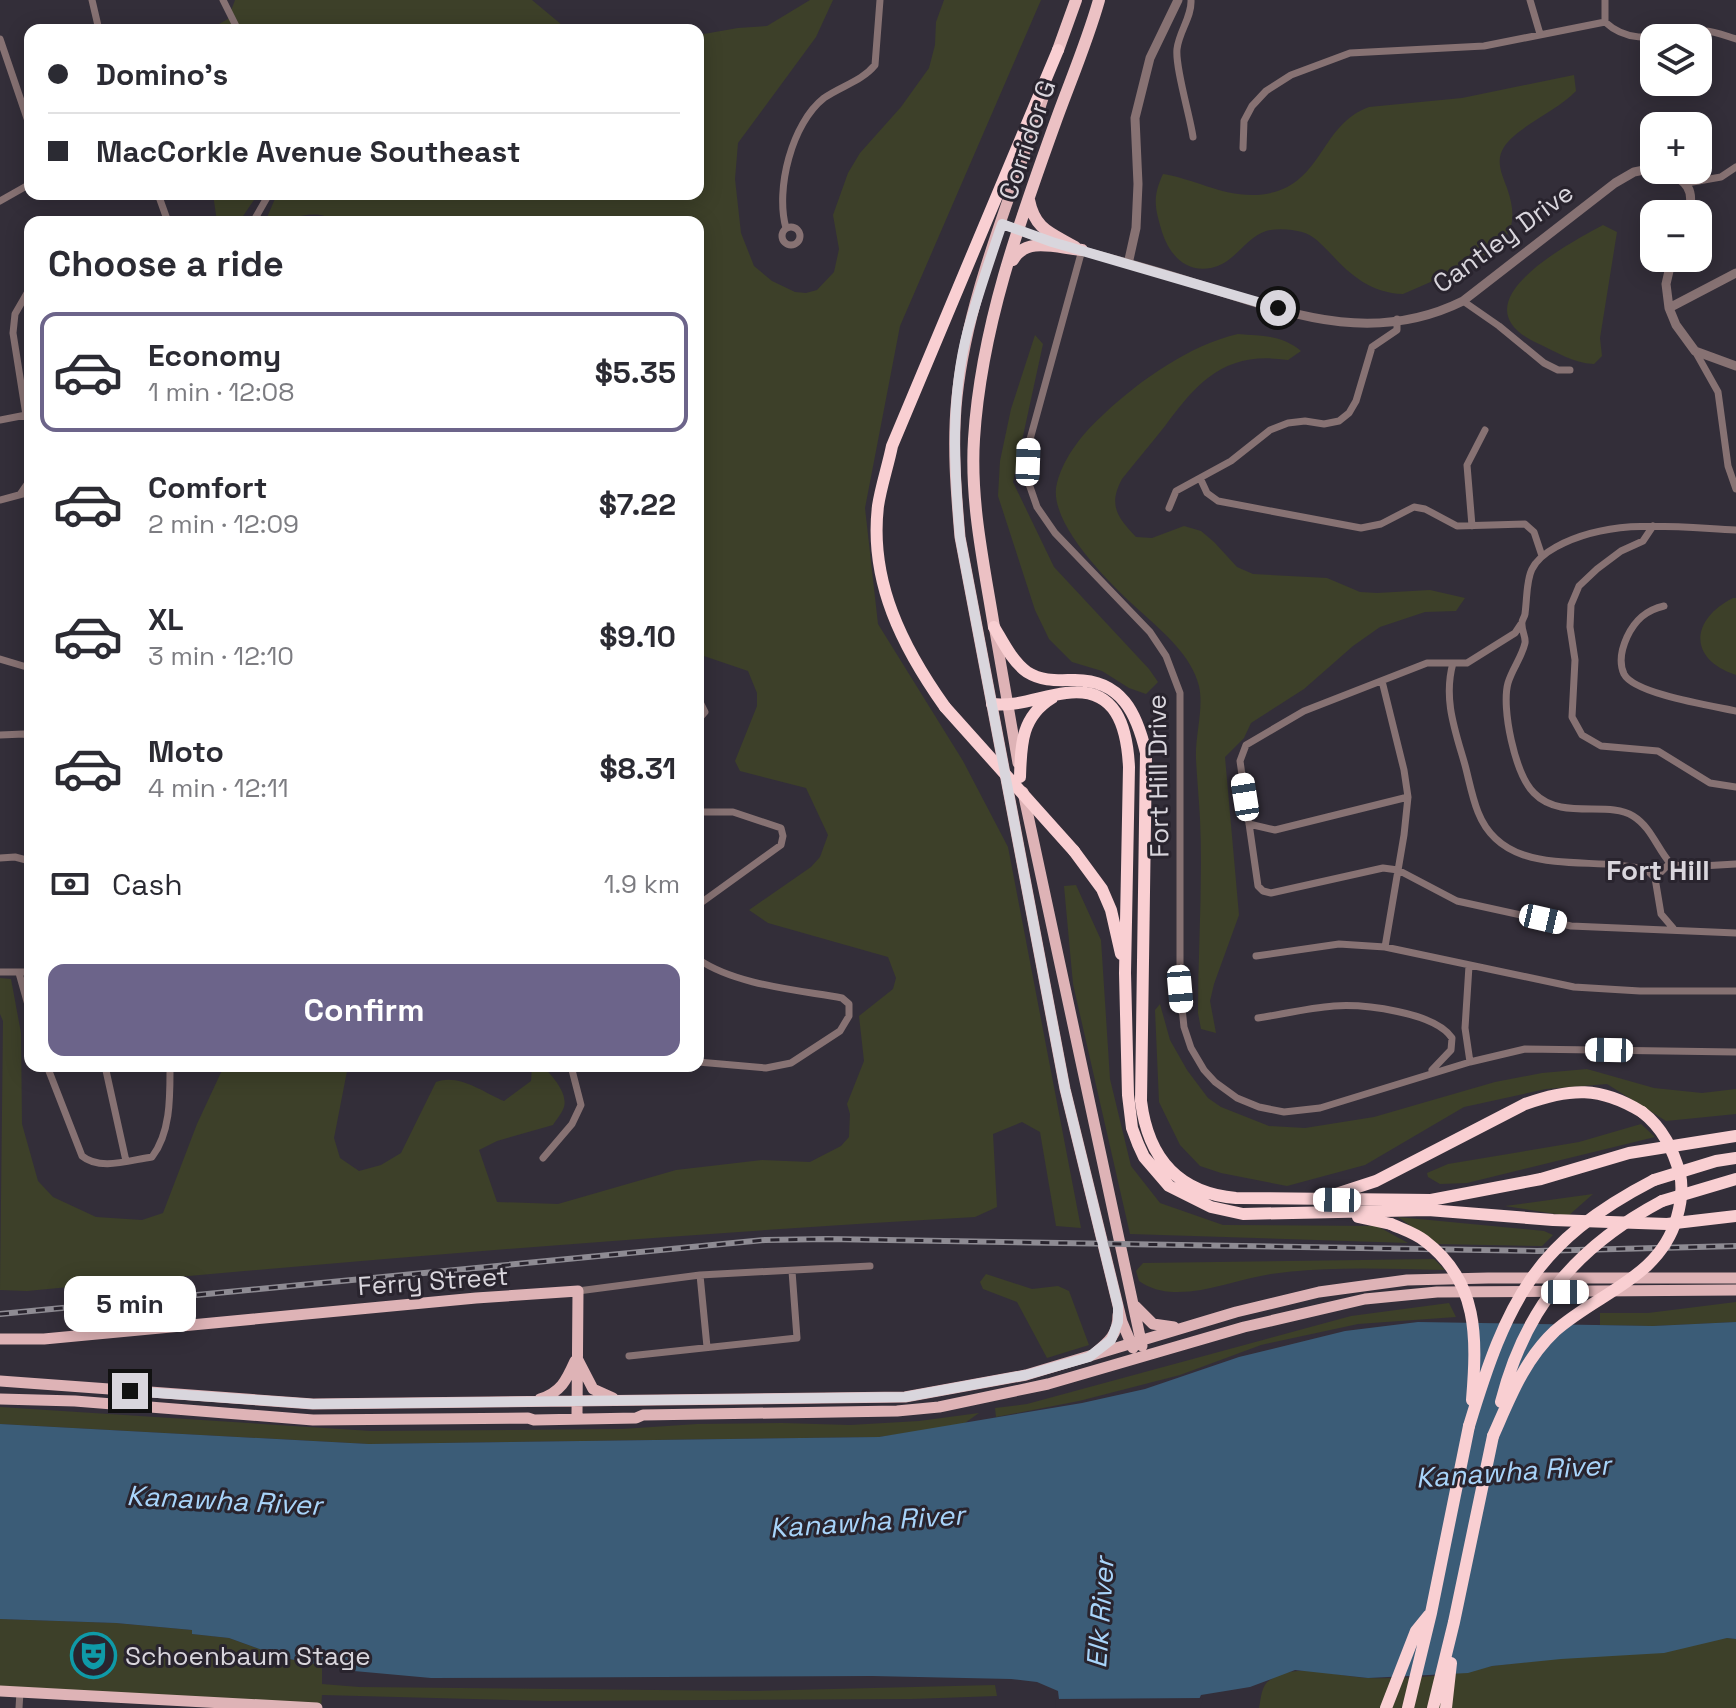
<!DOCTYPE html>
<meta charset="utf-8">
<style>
:root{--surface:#fff;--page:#f7f7f7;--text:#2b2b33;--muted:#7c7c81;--line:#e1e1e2;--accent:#6c648a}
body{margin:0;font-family:"Space Grotesk",sans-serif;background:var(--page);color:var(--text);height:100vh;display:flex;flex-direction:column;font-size:30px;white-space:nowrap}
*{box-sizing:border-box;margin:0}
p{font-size:26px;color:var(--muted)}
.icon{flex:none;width:44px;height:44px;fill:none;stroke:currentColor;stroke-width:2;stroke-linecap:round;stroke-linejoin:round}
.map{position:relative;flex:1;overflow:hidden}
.panel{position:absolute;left:24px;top:216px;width:680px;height:856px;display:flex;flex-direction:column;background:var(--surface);border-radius:16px;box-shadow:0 4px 20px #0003}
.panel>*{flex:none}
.hud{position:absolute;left:24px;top:24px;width:680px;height:176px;border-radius:16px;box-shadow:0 4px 20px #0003;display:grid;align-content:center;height:176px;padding:0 24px;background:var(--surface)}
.tools{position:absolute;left:1640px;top:24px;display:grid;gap:16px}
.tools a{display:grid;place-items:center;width:72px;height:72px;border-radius:16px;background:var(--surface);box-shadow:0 4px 20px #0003;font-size:40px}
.end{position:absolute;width:36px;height:36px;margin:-18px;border:10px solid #d9d6dd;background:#111;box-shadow:0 0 0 4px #111}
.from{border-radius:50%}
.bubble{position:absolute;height:56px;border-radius:16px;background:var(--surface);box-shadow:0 4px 20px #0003;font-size:26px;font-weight:600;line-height:56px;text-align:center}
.car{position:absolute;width:24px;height:48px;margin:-24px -12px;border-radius:10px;box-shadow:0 0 6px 2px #0007;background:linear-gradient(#fff 24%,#345 0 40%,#fff 0 76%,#345 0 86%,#fff 0)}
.hud b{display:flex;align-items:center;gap:28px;height:76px;font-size:30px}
.hud b+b{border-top:2px solid var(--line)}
.hud i{width:20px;height:20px;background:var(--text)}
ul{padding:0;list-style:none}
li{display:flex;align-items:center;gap:24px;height:120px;margin:0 16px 12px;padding:0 8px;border:4px solid transparent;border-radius:16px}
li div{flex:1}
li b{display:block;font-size:30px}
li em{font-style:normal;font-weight:600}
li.active{border-color:var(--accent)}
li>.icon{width:72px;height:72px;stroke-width:1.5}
h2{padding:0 24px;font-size:36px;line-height:96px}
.pay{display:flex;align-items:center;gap:20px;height:88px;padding:0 24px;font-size:30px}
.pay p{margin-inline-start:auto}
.primary-button{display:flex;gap:16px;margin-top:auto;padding:16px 24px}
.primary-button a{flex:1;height:92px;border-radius:16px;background:var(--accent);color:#fff;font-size:32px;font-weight:600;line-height:92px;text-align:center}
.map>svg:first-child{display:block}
.green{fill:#3d4029}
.water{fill:#3b5c77}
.pier{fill:#332e39}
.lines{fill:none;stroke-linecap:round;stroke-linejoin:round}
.minor{stroke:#877273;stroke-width:7}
.tertiary{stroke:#877273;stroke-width:9}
.primary{stroke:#deb3b6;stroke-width:11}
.trunk{stroke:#ecc1c4;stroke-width:12}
.motorway{stroke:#f9cfd2;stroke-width:12}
.rail-casing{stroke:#8e8b93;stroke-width:6}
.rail{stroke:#29242e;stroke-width:3;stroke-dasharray:9;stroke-linecap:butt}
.motorway-bridge{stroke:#f9cfd2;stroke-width:12}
.route{stroke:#d9d6dd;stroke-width:10}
.labels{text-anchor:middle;stroke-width:6;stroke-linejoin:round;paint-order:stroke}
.street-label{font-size:26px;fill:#d9d6dd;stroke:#29242e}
.poi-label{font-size:26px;fill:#d9d6dd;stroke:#29242e;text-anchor:start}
.neighbourhood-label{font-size:28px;font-weight:bold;fill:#d9d6dd;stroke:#29242e}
.water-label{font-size:28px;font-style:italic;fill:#a8d4fa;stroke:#29242e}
</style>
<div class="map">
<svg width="1736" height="1708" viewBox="0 0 1736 1708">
<rect width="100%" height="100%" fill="#332e39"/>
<path class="green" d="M235,0H532L568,30H208L228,19Z
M810,0H833L816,37L738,143L735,179L741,233L754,266L772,281L795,292L806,293L817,290L834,272L839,249L833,215L848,173L860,153L901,107L929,68L935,45L936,22L944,0H1041L900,326L865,508L878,624L963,761L1008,847L1081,1228L1056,1226L1040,1132L1022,1122L993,1134L997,1207L975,1217C658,1235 342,1261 27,1291L0,1290L3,1021L0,1014V978L11,979L21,1033L22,1124L38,1181L53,1197L96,1217L142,1220L163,1213L197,1124L224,1066H348L334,1138L340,1158L359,1171L381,1165L401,1153L436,1082C458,1073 483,1092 504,1101L531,1081L532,1066H542C552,1075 568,1093 564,1107C562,1113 556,1120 553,1125L497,1141L479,1150L497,1202L558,1204L676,1170L762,1160L810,1162L841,1146L849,1137L850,1114L847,1104L864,1061L859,1016L893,989L896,978L888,957L768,923L749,910L811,867L820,857L828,835L806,788L740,771L735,761L757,706V693L748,671L698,654V222H337C314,205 291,222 265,222L277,194H698V35L738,28L767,26Z
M1574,75L1576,91C1557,111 1518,126 1504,147C1495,161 1502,174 1507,188C1523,233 1502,248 1464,266C1444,276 1424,285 1403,294C1372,293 1351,276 1331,254C1322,245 1314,235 1302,232C1292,229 1276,228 1266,231C1248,237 1238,256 1222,264C1193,278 1171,260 1162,232C1155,208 1152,198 1163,174C1194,179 1220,195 1252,195C1324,194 1316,126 1369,107L1462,98Z
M213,194H258L239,222H217Z
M1603,225L1617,232L1600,338L1602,356L1594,364C1572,363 1557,352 1537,343C1454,304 1566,245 1603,225Z
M1238,334C1262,336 1282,335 1301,351L1288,360C1226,351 1199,380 1165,426C1151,444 1136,461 1122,479C1108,505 1117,517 1136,537L1152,538L1184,526L1201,531L1214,542L1237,567L1253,574L1327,578L1360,592L1377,593L1430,590L1465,598L1456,611L1425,612L1380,627L1353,646L1304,689L1251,723L1244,738L1225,757L1239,915L1214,984L1210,1001L1216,1033L1201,1029L1198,1013C1198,949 1203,883 1200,819C1199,799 1197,779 1196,759C1195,735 1204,709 1199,686C1192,656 1162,631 1140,611C1113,587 1046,522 1057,483C1064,456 1084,432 1104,414C1140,380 1190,345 1238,334Z
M1035,335L1043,344L1013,482L1054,567L1149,669L1158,682L1146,694L1129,688L1102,671L1072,662L1049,639L1035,610L998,496L1000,461L1011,409Z
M1733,598H1736V675C1687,659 1691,619 1733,598Z
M1076,885L1101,940L1110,1079L1131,1166L1160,1203L1223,1225L1377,1226L1408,1243L1130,1234L1073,984L1064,886Z
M1160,1004L1170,1040L1187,1070L1208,1098L1221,1107L1269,1126L1305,1128L1374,1117L1495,1082L1542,1073L1587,1069L1654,1088L1702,1093L1736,1089V1114L1666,1121L1607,1084L1546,1089L1464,1107L1365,1165L1287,1186L1221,1173L1200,1166L1180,1145L1159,1102L1155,1010Z
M1641,1124L1655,1137L1467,1183L1440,1184L1428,1177L1427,1173L1448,1164L1579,1142Z
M1593,1194L1568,1216L1505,1206Z
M1398,1217L1544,1231L1553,1235L1542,1246L1436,1244Z
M1434,1259L1445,1270C1388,1269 1328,1266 1271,1274C1239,1279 1207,1293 1174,1292C1162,1292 1149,1288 1139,1281L1136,1271L1143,1263Z
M986,1274L1032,1289L1058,1286L1069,1291L1089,1345L1047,1358L1017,1302L983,1289L980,1282Z
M1736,1302V1322L1653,1326L1600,1325V1313H1648Z
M1449,1303L1456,1317L1358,1324L1261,1345L1180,1375L1079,1401L996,1417L995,1408L1027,1404L1351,1316Z
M0,1407L371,1431L622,1429L697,1424L782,1423L850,1425L919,1421L979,1413L962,1425L879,1437L369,1444L0,1424Z
M0,1619L116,1623L192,1630V1634L229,1638L284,1658L322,1665V1684L359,1687L754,1691L995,1685L997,1696L912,1699L550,1701L322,1695L321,1708L0,1691Z
M1727,1638L1736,1639V1708H1259C1261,1699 1261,1685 1270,1680C1298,1661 1337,1677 1368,1678C1408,1679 1454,1676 1492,1666Z"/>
<path class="water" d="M1418,1322L1653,1326L1736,1322V1639L1727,1638L1664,1653L1561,1659L1492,1666L1468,1673L1368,1678L1295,1670L1250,1687L1201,1695L1195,1708H1060L1058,1691L1037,1682L1011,1679L872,1676L431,1678L354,1671L284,1658L229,1638L192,1634V1630L116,1623L0,1619V1424L369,1444L879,1437L1082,1403L1145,1389L1239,1357L1345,1331Z"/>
<path class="pier" d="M1203,1698L1200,1708H1056L1055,1699Z"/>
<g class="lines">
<path class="minor" d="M92,0L99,30
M223,0L238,30
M1191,0C1192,17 1179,31 1177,49C1175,67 1190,116 1193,137
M1530,0L1540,34
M1605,0V22C1634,49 1668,32 1704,31C1715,31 1726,36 1736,39
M0,39L30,127
M1243,148L1244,121L1252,106L1266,91L1291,75L1350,53L1484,46L1605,22
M1687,183L1721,177L1736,167
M158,194L168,222
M0,201L30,184
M253,222L269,194
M782 236a9 9 0 1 1 18 0a9 9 0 1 1-18 0Z
M786,228C775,189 792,123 824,98C841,86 862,81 875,65L880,0
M1082,250L1029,443L1028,481L1037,507L1055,533L1150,632L1166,656L1180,693V989L1184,1027L1191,1048L1204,1070L1215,1082L1237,1098L1259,1107L1284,1112L1320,1108L1470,1062L1525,1049L1736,1052
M30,288L15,314L13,333L26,415L30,425
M1463,301L1499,326L1544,363L1558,370H1570
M1695,351L1718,392L1728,466L1736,489
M0,420L26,415
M1201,480L1207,493L1218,501L1361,528L1381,524L1414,507L1425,509L1457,526L1525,524L1534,532L1542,556
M21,493L30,480
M0,500L30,492
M1169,508L1176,491L1231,461L1270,430L1288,423L1305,421L1324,424L1339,421L1349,413L1356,401L1372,347L1397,330V319
M1472,526L1467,465L1485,430
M1653,526L1643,541L1621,551L1597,569L1579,586L1571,605L1570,627L1575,660L1572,717L1582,735L1601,746L1658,751L1710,783L1736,787
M1736,530C1676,527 1611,517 1556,547C1523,565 1529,582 1525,614C1524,619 1521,620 1522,625C1522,632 1526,637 1525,643C1522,657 1512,669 1508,683C1501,708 1515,774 1534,793C1561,821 1608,800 1633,816C1651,827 1657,848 1670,863L1684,867L1736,864
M1664,606C1646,610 1635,620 1627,637C1622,648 1618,661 1624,674C1634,694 1713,706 1736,711
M1521,624L1515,633L1467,663H1427L1304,711L1246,745L1240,761L1258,886L1263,891L1271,893L1383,868L1398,870L1457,901L1571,926L1736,933
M0,659L30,668
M1453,663C1443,699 1455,730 1465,765C1469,780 1472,797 1478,812C1505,881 1591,854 1647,870L1655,878L1661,914L1673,928
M1382,681L1404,770L1408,797L1404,835L1385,947
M698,698L705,712L698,720
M0,735L24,734L30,737
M698,812H733L781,828L783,836L781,845L698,905
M1249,824L1275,830L1408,797
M0,858L15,857L30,861
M1655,878L1670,863
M1256,956L1339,944L1385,947L1574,987L1640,991H1736
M698,959C735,985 798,990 842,998L849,1004V1016L840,1031L791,1063L766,1068L698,1062
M1469,966L1465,1028L1470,1062
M0,972H30
M19,973L30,1012
M1258,1018C1283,1014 1309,1008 1334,1006C1363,1004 1435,1012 1452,1038L1451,1050L1432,1070
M47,1066L82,1156C100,1171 130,1160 152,1157C171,1132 170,1096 170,1066
M105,1066L126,1161
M543,1158L572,1124L581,1105L571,1066
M700,1275L707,1347
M578,1291L700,1275L870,1266
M629,1356L797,1338L792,1271
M19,1708L20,1692"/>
<path class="tertiary" d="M1665,170C1686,181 1696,189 1688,214
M1002,224L1054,243
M1076,249C1115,260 1155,270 1194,283C1286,312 1370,347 1463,301L1615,183L1634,172L1654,168
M1672,258L1666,284L1669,308L1676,325L1695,351L1736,366
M1128,264L1136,228L1138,184L1135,118L1150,58L1178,0
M1669,308L1736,273"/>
<path class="primary" d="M1043,98C1012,196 968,294 957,397C952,444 956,491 960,537L1065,1089L1122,1322L1133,1348
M995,631L1018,763
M1023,792L1142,1346
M1135,1306L1153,1324L1174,1327
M0,1339H44L476,1298L578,1291L577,1414
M1095,1353C1109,1342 1118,1334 1118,1315
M578,1360L593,1389L613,1398
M0,1381L313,1404L905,1397L1026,1375L1236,1312L1319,1292L1407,1280L1488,1278H1736
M0,1399L75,1401L313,1420L528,1418L534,1420L636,1418L643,1415L897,1411L939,1407L1048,1384L1244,1327L1365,1299L1437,1292L1736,1290
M540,1399C561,1392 566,1381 575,1361
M0,1691L317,1708"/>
<path class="trunk" d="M1058,50L1076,0
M1029,200C1035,230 1051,233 1075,247
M1013,260C1026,236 1057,248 1082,250
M994,627C984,565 970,502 974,439C981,327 1020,220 1058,115C1072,77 1088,39 1099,0"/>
<path class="motorway" d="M994,627C1003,642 1012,661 1027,672C1043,682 1058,680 1075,680C1122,680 1137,714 1146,753L1141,1101C1148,1158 1178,1193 1236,1198L1431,1200L1541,1179L1629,1153L1736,1136
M992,704C1018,707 1041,696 1066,693C1117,686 1127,728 1129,767L1125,973L1128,1095L1132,1128L1138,1144L1144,1157L1169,1186L1211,1207L1243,1214L1428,1210L1553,1220L1667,1224L1736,1216
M945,707C903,648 869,582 878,506C881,486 888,466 892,446L1058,50
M1020,777C1021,745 1021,717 1052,698
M1074,851L1102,889L1111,910L1121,954
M1654,1180L1716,1161L1736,1158
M1330,1196L1376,1181L1525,1104C1570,1088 1600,1086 1642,1112
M1662,1201L1736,1179
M1358,1217L1391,1224
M1386,1708L1416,1631L1429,1615
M1408,1708L1431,1613L1469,1426
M1433,1708L1454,1622L1493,1436
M1446,1708L1451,1663"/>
<defs>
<path id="rail" d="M0,1314L765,1240L828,1239L1537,1251L1736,1246"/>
</defs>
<use href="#rail" class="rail-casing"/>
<use href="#rail" class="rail"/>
<path class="motorway-bridge" d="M945,707L1074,851
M1391,1224C1402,1229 1415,1233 1425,1241C1479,1282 1477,1338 1472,1400
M1501,1402C1525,1307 1577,1246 1662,1201
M1469,1426C1507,1301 1534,1242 1654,1180
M1493,1436C1510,1398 1524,1360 1555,1331C1599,1292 1660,1278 1677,1217C1681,1203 1683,1188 1680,1174C1673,1150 1663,1128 1642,1112"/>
</g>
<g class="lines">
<path class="route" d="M130,1391L313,1404L905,1397L1026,1375L1089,1357L1111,1340L1118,1322V1306L1065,1089L960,537C954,469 950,397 968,330C978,294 990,259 1002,224L1052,242L1278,308"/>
</g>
<defs>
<symbol id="theatre-ring" viewBox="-11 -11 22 22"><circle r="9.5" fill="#29242e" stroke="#0f9aa8" stroke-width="1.5"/><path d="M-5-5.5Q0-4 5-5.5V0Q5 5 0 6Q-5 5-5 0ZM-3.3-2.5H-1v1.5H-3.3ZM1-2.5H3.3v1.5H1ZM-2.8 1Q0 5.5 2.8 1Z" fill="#0f9aa8"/></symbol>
</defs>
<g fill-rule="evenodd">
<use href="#theatre-ring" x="68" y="1630" width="51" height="51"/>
</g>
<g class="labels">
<g class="street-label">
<text transform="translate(1027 140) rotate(-71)" y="9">Corridor G</text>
<text transform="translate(1503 238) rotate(-36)" y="9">Cantley Drive</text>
<text transform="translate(1158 776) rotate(-91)" y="9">Fort Hill Drive</text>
<text transform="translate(433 1281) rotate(-4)" y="9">Ferry Street</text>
</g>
<g class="poi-label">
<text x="125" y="1665">Schoenbaum Stage</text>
</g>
<g class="neighbourhood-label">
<text x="1658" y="880">Fort Hill</text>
</g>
<g class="water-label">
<text transform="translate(1513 1471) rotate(-4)" y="10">Kanawha River</text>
<text transform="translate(224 1500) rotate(3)" y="10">Kanawha River</text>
<text transform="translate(867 1521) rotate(-4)" y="10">Kanawha River</text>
<text transform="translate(1100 1613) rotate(-86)" y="10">Elk River</text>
</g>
</g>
</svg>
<div class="tools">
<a><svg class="icon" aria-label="layers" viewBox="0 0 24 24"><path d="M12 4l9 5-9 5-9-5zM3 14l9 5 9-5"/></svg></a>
<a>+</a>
<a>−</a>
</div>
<i class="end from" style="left:1278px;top:308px"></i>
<i class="end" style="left:130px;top:1391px"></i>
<div class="bubble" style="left:64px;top:1276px;width:132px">5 min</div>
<i class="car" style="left:1028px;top:462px;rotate:2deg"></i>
<i class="car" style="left:1245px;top:797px;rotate:351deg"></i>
<i class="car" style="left:1543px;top:919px;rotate:103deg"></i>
<i class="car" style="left:1180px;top:989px;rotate:175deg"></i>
<i class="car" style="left:1609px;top:1050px;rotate:271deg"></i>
<i class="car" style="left:1337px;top:1200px;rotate:271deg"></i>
<i class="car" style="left:1565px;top:1292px;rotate:90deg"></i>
<div class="hud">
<b><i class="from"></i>Domino's</b>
<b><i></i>MacCorkle Avenue Southeast</b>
</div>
<section class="panel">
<h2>Choose a ride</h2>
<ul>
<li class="active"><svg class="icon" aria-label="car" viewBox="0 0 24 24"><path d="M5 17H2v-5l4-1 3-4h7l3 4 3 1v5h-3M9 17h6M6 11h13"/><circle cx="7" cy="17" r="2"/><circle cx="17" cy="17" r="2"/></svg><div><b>Economy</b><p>1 min · 12:08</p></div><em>$5.35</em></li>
<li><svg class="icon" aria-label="car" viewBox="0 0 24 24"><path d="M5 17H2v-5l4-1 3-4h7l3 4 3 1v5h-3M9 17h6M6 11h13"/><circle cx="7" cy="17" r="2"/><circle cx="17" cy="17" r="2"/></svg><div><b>Comfort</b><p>2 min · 12:09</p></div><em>$7.22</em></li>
<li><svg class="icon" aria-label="car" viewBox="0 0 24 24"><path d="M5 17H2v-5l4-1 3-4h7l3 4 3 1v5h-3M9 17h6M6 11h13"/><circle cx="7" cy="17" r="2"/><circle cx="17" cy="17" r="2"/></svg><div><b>XL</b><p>3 min · 12:10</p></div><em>$9.10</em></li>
<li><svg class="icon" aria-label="car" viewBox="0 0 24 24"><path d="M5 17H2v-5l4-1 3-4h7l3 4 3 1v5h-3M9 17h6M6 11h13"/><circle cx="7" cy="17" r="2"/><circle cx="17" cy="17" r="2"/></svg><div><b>Moto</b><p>4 min · 12:11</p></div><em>$8.31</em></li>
</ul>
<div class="pay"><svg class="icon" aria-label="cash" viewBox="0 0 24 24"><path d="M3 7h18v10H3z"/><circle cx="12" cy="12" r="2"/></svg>Cash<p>1.9 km</p></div>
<div class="primary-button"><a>Confirm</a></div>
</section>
</div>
